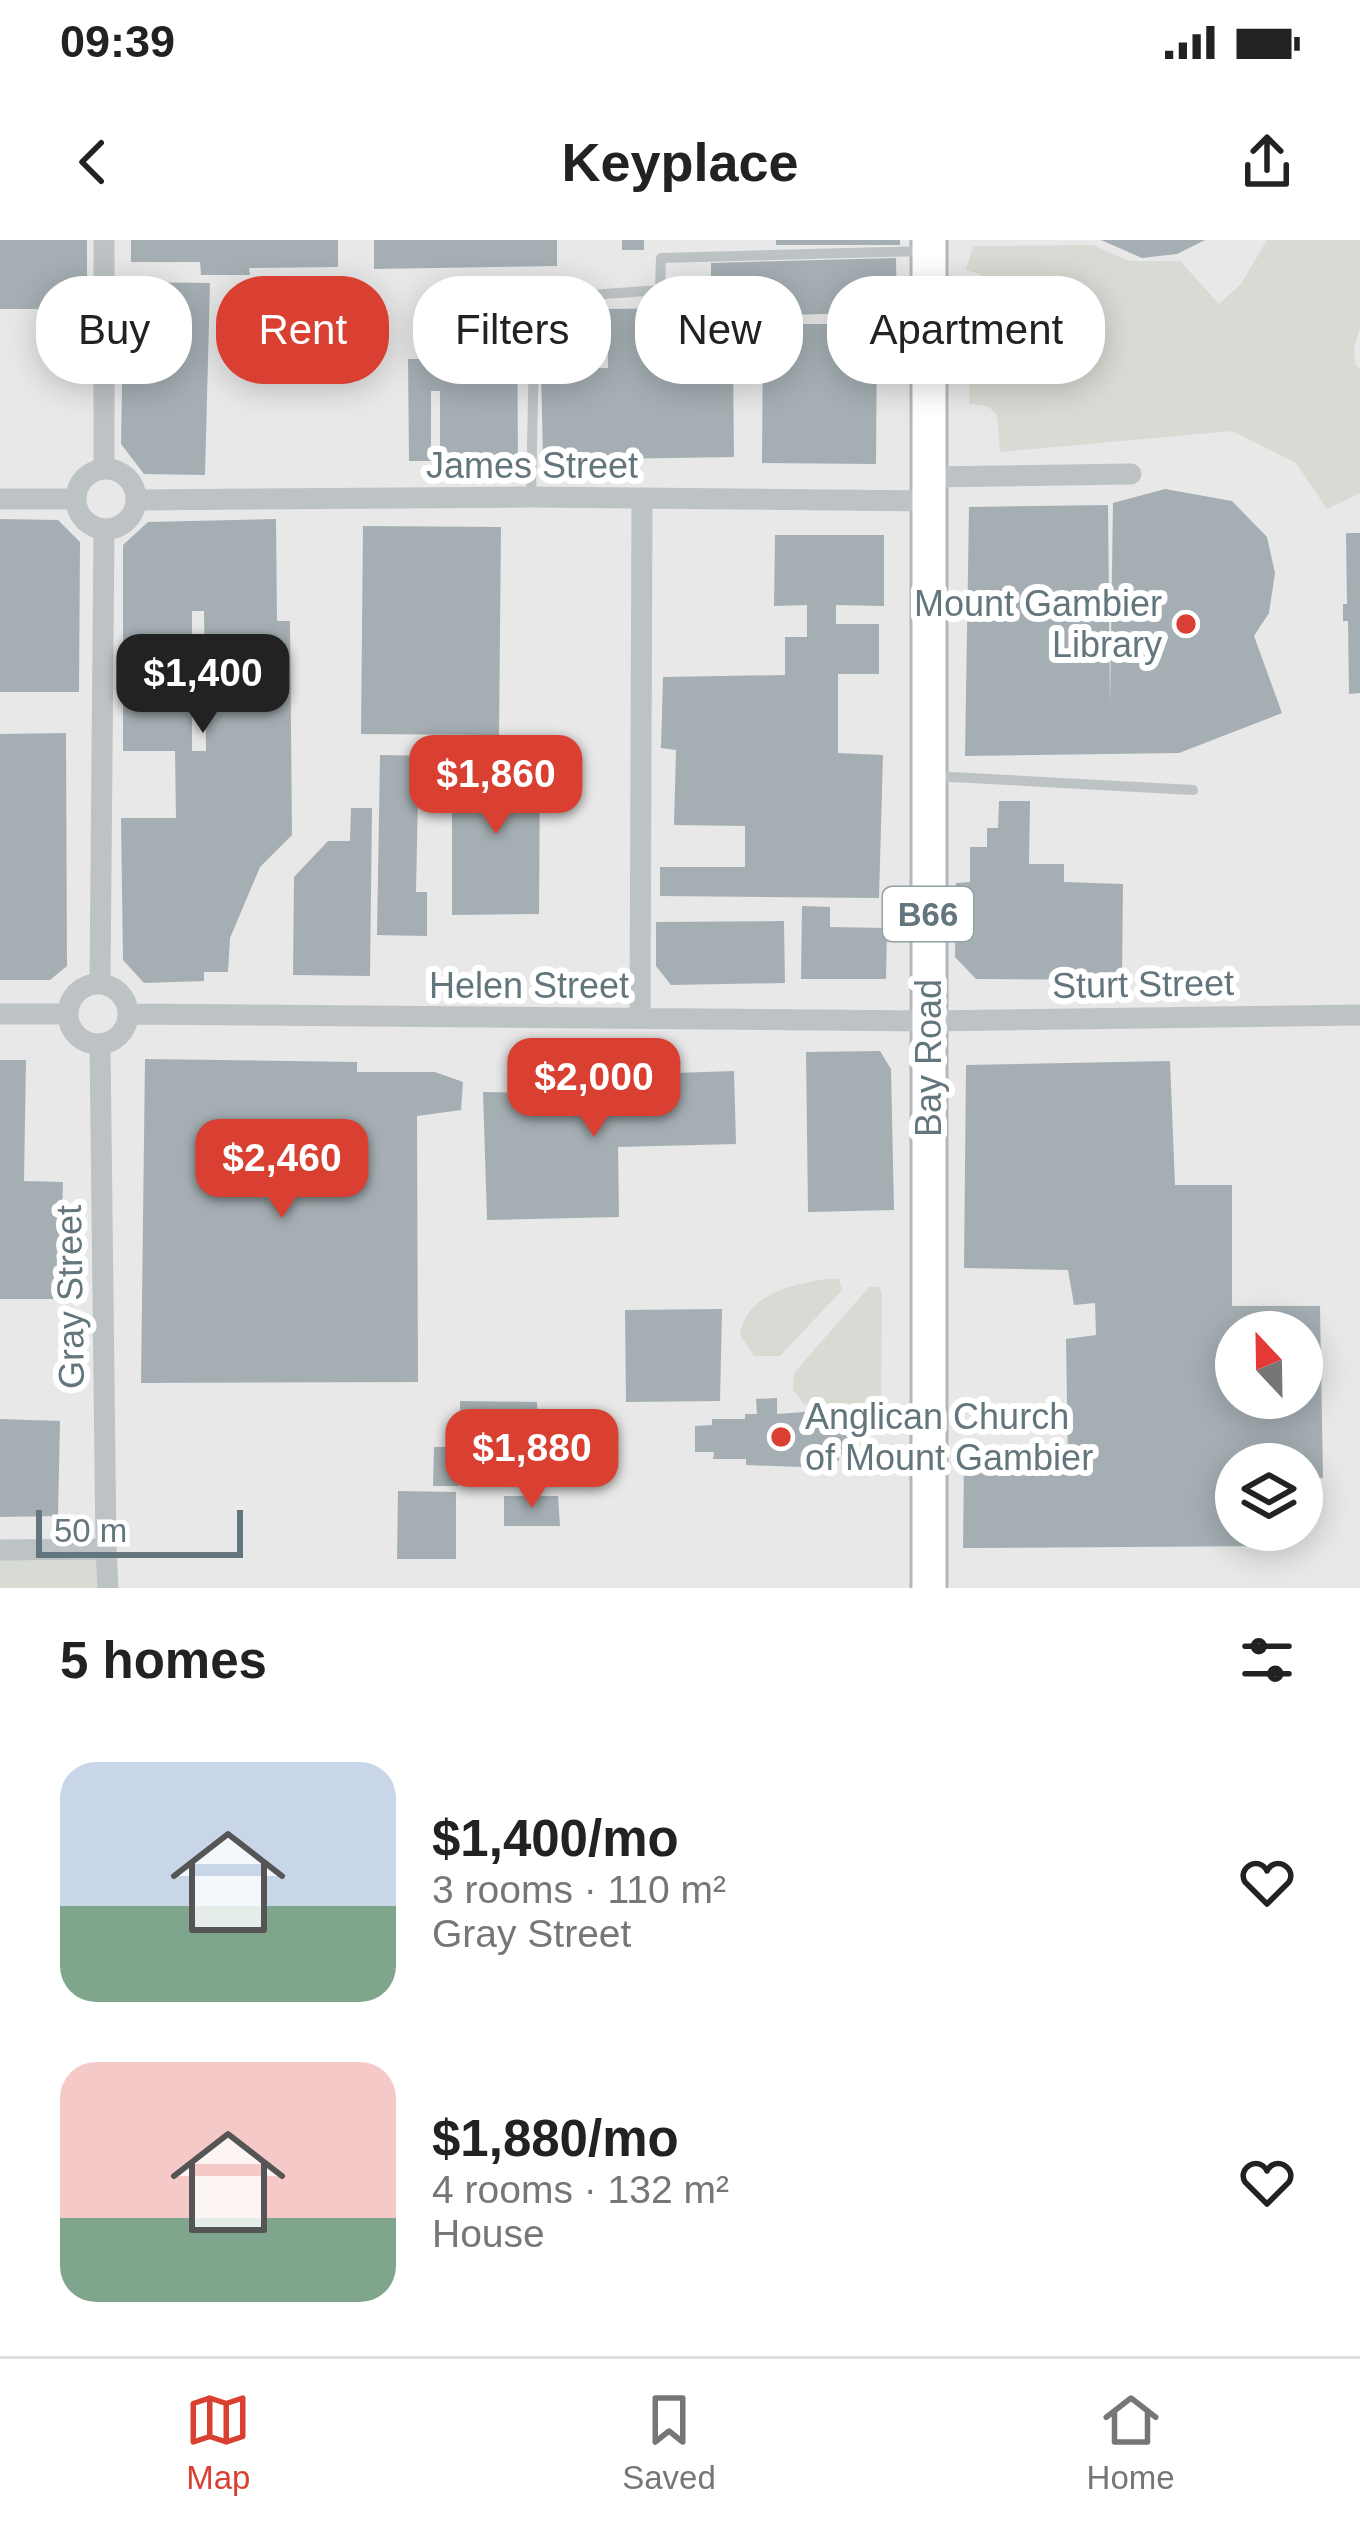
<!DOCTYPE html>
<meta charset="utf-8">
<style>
:root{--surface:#fff;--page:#f6f6f6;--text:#222;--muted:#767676;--line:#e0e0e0;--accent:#d94031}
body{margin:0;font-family:Arial,sans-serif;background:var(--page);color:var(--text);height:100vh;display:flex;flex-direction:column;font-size:45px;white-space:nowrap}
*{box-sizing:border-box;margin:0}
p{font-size:39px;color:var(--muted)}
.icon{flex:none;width:66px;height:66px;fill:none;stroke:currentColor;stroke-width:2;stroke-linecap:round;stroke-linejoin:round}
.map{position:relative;height:1348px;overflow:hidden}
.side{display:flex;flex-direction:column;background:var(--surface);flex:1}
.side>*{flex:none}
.hud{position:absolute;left:36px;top:36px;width:1290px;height:108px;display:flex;gap:24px}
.needle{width:78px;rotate:338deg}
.fabs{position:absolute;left:1215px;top:1071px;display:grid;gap:24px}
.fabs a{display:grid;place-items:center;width:108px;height:108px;border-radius:50%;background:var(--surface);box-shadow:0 6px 30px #0003;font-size:60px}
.scale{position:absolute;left:36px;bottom:30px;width:207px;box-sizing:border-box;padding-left:12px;border:6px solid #63767d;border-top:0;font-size:33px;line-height:42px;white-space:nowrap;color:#63767d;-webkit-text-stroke:9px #fff;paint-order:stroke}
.price{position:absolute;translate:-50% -102px;padding:0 27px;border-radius:24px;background:var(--accent);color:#fff;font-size:39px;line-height:78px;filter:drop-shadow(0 3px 6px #0008)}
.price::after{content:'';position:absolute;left:50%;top:72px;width:36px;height:27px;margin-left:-18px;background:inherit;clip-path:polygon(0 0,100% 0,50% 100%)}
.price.on{background:#222;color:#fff}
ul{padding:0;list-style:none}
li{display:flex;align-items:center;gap:36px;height:300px;padding:0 60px}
li span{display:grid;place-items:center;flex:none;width:336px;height:240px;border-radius:36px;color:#555}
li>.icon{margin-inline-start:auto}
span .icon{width:144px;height:144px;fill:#fffc;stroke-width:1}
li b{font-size:51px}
h2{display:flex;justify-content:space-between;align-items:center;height:144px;padding:0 60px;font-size:51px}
.chip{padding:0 42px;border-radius:48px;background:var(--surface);box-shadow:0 6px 30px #0003;font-size:42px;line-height:108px}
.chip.on{background:var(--accent);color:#fff}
.status{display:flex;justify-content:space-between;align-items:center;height:84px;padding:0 60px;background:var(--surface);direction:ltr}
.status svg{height:33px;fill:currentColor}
header{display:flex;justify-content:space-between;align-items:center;height:156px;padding:0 60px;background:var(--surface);font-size:54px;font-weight:700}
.tabs{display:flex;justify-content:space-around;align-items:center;height:168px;border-top:3px solid var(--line);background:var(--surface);font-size:33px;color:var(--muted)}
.tabs a{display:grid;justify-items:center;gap:6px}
.tabs .on{color:var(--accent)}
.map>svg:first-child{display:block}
.built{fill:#e7e8e7;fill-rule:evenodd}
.green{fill:#d7dbd3}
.building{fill:#a5afb3;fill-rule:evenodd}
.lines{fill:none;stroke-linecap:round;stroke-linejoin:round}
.primary-casing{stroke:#b1b7ba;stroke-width:39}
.lane{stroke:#bdc3c5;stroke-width:10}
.street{stroke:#bdc3c5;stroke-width:21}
.primary{stroke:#fff;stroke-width:33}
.poi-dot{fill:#d94031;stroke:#fff;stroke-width:4.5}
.labels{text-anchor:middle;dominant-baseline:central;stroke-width:12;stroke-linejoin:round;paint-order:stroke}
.shield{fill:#fff;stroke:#929fa4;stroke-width:3}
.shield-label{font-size:33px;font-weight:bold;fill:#63767d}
.street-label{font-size:36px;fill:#63767d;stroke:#fff}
.poi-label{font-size:36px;fill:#63767d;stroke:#fff;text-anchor:end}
</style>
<div class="status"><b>09:39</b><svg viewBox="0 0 49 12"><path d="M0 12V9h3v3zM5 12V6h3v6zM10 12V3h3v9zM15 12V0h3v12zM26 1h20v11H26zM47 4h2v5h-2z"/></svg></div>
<header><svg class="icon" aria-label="back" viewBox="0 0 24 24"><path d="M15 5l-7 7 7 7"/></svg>Keyplace<svg class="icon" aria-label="share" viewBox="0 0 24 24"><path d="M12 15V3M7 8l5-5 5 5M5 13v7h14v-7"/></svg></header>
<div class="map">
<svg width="1360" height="1348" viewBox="0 0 1360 1348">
<rect width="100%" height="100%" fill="#f7f6f4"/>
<!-- built -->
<path class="built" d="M 0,0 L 1360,0 L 1360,1348 L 98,1348 L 0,1320 ZM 1236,1092 L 1302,1092 L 1302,1158 L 1236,1158 ZM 1236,1224 L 1302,1224 L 1302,1290 L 1236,1290 Z"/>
<!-- green -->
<path class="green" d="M 1267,0 L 1360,0 L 1360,89 L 1354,107 L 1355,124 L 1360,129 L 1360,253 L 1327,269 L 1296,223 L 1232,191 L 1000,212 L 997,175 L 988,166 L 969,164 L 972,57 L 983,57 L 988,45 L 980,34 L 966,30 L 973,6 L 1093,5 L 1129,21 L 1180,21 L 1219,64 L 1241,44 Z
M 827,1039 L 839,1039 L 842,1050 L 780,1116 L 754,1116 L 740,1095 C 745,1055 792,1044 827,1039 Z
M 869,1047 L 879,1047 L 882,1054 L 881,1163 L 804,1164 L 793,1150 L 794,1133 Z
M 97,1318 L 98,1348 L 0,1348 L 0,1320 Z"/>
<!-- building -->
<path class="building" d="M 0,0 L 87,0 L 87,69 L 0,69 Z
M 131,0 L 338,0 L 338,27 L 249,28 L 250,35 L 201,35 L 200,22 L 131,22 Z
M 374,0 L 557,0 L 557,26 L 374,29 Z
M 622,0 L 644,0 L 644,10 L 622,10 Z
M 776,0 L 900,0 L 900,5 L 776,5 Z
M 1101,0 L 1205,0 L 1177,14 L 1142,18 Z
M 896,18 L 897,72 L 711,77 L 711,23 Z
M 124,42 L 210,43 L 205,235 L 144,234 L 121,204 Z
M 517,43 L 518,232 L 458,232 L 440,210 L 440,151 L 431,151 L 431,221 L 409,221 L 408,119 L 450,119 L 450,44 Z
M 694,68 L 695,121 L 733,120 L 734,217 L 543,220 L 541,129 L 608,128 L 607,69 Z
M 763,84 L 877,84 L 876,224 L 762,223 Z
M 1165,249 L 1232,261 L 1267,297 L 1275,333 L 1269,373 L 1254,396 L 1282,473 L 1179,513 L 965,516 L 969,267 L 1108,265 L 1110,464 L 1113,263 Z
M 0,279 L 58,280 L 80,302 L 79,452 L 0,452 Z
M 276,279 L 277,381 L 290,381 L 292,595 L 260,627 L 230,698 L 228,732 L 204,732 L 204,741 L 144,743 L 123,720 L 121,578 L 176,578 L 175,511 L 123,511 L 123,305 L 148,282 ZM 192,371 L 204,371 L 206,511 L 192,511 Z
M 363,286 L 501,287 L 499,495 L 361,494 Z
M 1346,293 L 1360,293 L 1360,453 L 1349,454 L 1348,381 L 1343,381 L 1343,364 L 1347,364 Z
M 775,295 L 884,295 L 884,366 L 836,365 L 836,384 L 879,384 L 879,434 L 838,434 L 838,513 L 883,515 L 879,658 L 660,656 L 660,627 L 745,627 L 745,586 L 674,585 L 676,510 L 661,508 L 663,437 L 785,435 L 785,397 L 807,397 L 807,365 L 774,366 Z
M 66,493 L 67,726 L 50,740 L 0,740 L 0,494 Z
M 380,515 L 446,516 L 445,554 L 418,554 L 416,652 L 427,652 L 427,696 L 377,695 Z
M 452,519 L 540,520 L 539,674 L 452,675 Z
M 999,561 L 1030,561 L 1029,624 L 1064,624 L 1064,642 L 1123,644 L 1122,740 L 976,739 L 955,717 L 956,643 L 970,642 L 970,607 L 987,607 L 987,588 L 998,588 Z
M 351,568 L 372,568 L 370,736 L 293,735 L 294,637 L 328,601 L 350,601 Z
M 802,666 L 830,667 L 830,687 L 887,688 L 886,739 L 801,739 Z
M 784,681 L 785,743 L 671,745 L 656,726 L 656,682 Z
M 880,811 L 891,829 L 894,970 L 808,972 L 806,812 Z
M 145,819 L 357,822 L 357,832 L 435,832 L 463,842 L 461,870 L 417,876 L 418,1142 L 141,1143 Z
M 0,820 L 26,820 L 24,941 L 63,942 L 60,1059 L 0,1059 Z
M 1170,821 L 1175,945 L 1232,945 L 1232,1066 L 1320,1066 L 1323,1238 L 1302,1238 L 1302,1224 L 1236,1224 L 1236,1290 L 1282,1290 L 1282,1306 L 963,1308 L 964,1224 L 1068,1225 L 1066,1099 L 1096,1095 L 1095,1063 L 1074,1065 L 1068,1030 L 964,1028 L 966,825 ZM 1236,1092 L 1302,1092 L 1302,1158 L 1236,1158 Z
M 734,831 L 736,904 L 618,907 L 619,977 L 487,980 L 483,852 L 617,855 L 616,835 Z
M 722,1069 L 720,1161 L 626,1162 L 625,1070 Z
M 777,1158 L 777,1174 L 843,1169 L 844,1181 L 852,1181 L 852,1214 L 839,1214 L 839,1221 L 824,1221 L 822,1226 L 802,1227 L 746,1225 L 746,1219 L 713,1219 L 714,1212 L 695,1212 L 695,1186 L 712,1185 L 712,1179 L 745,1179 L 745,1174 L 757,1174 L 756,1159 Z
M 460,1161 L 537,1162 L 539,1206 L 460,1207 L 459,1246 L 433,1246 L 434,1207 L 460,1207 Z
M 0,1179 L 60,1181 L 58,1276 L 0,1277 Z
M 398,1251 L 456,1252 L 456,1319 L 397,1319 Z
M 504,1256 L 558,1256 L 560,1286 L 504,1286 Z"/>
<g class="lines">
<!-- primary casing -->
<g class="primary-casing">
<path id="primary" d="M 929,0 L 929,1348"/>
</g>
<!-- lane -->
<path class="lane" d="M 531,257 L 535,59 L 660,50 L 661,18 L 925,11
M 932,536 L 1193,550"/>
<!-- street -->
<path class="street" d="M 104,0 L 104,229
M76 259a30 30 0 1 1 60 0a30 30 0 1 1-60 0Z
M 928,237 L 1131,234
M 0,259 L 76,259
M 136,260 L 531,257 L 928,261
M 100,743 L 104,289
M68 774a30 30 0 1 1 60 0a30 30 0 1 1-60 0Z
M 0,774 L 68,774
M 129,774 L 928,781 L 1360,775
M 640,778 L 642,258
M 100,804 L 106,1309
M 0,1310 L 106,1309 L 108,1348"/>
<!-- primary -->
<use href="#primary" class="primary"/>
</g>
<!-- markers -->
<g class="poi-dot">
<circle cx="1186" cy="384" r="12"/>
<circle cx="781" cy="1197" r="12"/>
</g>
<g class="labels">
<!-- shield labels -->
<rect class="shield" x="883" y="647" width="90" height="54" rx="9"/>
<g class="shield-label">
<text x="928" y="674">B66</text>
</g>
<!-- street labels -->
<g class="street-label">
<text x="532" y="225">James Street</text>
<text transform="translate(1143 744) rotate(-1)">Sturt Street</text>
<text x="529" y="745">Helen Street</text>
<text transform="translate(928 818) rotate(-90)">Bay Road</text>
<text transform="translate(70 1057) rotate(-91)">Gray Street</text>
</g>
<!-- poi labels -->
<g class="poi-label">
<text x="1162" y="363">Mount Gambier<tspan x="1162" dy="41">Library</tspan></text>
<text x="805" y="1176" text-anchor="start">Anglican Church<tspan x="805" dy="41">of Mount Gambier</tspan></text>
</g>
</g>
</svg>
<div class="fabs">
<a><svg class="needle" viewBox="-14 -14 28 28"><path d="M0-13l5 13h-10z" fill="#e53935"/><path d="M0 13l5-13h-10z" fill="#767676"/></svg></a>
<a><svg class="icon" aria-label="layers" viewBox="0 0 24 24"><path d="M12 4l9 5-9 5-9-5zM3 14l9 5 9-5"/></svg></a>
</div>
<div class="scale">50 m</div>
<b class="price on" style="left:203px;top:496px">$1,400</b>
<b class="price" style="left:496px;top:597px">$1,860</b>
<b class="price" style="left:594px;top:900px">$2,000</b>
<b class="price" style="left:282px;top:981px">$2,460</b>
<b class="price" style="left:532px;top:1271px">$1,880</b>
<div class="hud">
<a class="chip">Buy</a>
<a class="chip on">Rent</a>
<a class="chip">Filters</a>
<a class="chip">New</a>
<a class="chip">Apartment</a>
</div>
</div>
<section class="side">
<h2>5 homes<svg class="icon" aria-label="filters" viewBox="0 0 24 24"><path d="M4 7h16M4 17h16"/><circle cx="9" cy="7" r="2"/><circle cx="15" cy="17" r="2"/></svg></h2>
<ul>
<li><span style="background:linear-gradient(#c9d6e8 60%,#7fa58c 0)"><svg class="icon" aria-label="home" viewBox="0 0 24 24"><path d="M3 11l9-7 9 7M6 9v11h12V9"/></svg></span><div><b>$1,400/mo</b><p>3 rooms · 110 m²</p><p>Gray Street</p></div><svg class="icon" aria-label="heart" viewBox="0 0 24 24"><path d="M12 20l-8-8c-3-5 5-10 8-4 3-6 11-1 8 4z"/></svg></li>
<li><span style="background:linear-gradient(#f6c9c9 65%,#7fa58c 0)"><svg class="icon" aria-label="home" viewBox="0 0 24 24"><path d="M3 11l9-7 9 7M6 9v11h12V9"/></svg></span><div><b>$1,880/mo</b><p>4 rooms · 132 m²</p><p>House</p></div><svg class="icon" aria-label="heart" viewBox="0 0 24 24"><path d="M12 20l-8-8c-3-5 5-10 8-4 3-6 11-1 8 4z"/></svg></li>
</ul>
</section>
<nav class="tabs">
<a class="on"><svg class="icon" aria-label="map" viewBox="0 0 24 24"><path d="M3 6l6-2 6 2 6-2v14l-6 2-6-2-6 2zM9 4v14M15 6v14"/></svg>Map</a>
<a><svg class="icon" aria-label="saved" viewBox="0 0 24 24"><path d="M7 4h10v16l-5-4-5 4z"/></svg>Saved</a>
<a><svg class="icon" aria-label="home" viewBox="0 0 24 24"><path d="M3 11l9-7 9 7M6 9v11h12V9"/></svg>Home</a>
</nav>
